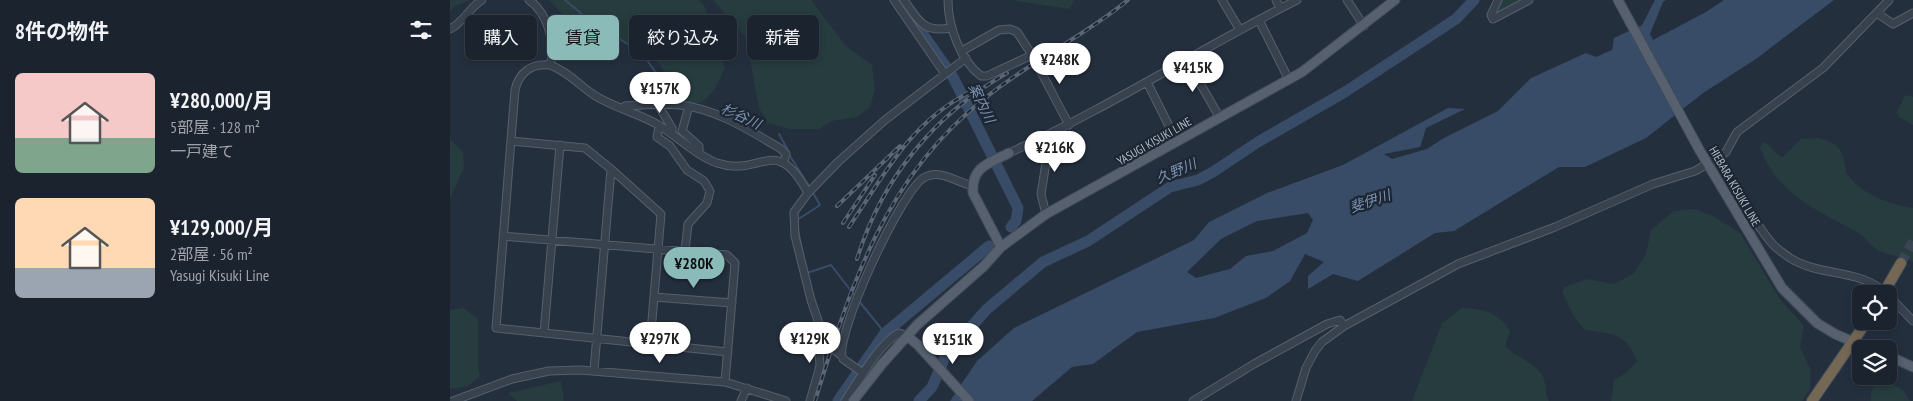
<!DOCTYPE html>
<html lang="ja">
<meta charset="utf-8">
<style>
:root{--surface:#1b232e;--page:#242b36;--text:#f1f3f6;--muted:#a0a4aa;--line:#39404a;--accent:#8bbbb9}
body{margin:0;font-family:"PT Sans Narrow","Noto Sans JP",sans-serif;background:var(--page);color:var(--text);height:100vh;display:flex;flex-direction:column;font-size:19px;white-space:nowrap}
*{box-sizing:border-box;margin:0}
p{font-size:16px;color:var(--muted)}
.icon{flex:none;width:28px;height:28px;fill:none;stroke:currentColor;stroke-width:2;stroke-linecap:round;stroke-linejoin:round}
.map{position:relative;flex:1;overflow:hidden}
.details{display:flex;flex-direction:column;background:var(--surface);width:450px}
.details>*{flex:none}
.guide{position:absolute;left:15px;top:15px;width:475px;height:45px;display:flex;gap:10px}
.controls{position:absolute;left:1402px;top:285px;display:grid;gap:10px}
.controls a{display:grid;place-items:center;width:45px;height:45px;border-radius:8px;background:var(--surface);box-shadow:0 2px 8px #0003,0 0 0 1px var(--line);font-size:25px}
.price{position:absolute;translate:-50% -42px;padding:0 11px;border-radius:18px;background:#fff;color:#222;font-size:16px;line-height:32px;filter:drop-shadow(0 1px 2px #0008)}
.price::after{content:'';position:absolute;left:50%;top:30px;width:15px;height:11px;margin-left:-8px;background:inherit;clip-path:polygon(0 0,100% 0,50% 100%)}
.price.on{background:var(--accent);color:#111}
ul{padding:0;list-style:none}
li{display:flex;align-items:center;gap:15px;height:125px;padding:0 15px}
li span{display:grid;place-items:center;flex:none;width:140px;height:100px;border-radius:8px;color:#555}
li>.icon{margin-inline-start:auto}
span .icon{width:60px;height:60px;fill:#fffc;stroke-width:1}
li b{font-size:21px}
h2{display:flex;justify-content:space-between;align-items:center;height:60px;padding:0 15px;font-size:21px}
.tag{padding:0 18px;border-radius:8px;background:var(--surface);box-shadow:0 2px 8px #0003,0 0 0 1px var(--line);font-size:18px;line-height:45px}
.tag.on{background:var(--accent);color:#111}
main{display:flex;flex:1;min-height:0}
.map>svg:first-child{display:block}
.green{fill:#263c3f}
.water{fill:#394c67;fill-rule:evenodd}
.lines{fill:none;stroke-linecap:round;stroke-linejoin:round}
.stream{stroke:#394c67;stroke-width:2}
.river{stroke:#394c67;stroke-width:11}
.highway-tunnel{stroke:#3a4453;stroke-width:10;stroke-dasharray:10 5;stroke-linecap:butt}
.minor-casing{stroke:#565f6c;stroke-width:9}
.major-casing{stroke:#414a57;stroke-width:11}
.highway-casing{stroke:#434c59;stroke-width:12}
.minor{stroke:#38414e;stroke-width:7}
.major{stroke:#56606e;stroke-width:9}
.highway{stroke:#746855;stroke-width:10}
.rail-casing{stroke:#5a6575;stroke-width:4}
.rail{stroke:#1d2633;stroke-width:2;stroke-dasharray:5.5;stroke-linecap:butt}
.labels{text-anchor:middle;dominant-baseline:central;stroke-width:4.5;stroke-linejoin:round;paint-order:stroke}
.street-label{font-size:12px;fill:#b4bcc9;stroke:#1d2633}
.water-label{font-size:14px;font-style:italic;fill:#7c92b1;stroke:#1d2633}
</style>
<main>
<section class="details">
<h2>8件の物件<svg class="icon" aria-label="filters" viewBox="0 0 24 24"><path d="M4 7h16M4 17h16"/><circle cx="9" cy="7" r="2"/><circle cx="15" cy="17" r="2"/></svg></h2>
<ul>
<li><span style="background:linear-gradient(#f6c9c9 65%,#7fa58c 0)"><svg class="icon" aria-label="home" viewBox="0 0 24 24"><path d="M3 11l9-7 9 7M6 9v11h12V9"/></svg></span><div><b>¥280,000/月</b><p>5部屋 · 128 m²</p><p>一戸建て</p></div></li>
<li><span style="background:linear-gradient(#ffd9b3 70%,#9aa5b1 0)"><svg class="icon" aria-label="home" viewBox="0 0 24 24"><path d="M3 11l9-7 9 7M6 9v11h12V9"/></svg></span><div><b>¥129,000/月</b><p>2部屋 · 56 m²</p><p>Yasugi Kisuki Line</p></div></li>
</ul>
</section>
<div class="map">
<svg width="1463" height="401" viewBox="0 0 1463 401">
<rect width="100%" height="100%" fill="#242f3e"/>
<!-- green -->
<path class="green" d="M 0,0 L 20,0 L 4,7 L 0,12 Z
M 99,0 L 249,0 L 255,7 L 275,68 C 269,79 261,103 246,103 C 240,104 232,100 227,98 L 210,64 L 185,43 L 131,34 Z
M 263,0 L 361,0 L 396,46 L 422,65 L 425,89 L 420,107 L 407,117 L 382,121 L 369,129 L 340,129 L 318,123 L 309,108 L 296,38 Z
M 562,0 L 623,0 L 624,1 L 619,9 Z
M 1052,0 L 1075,0 L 1047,14 Z
M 1455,95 L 1463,97 L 1463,125 L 1449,117 L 1447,112 Z
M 1367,138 C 1383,141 1392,146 1395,164 C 1396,168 1395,172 1398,175 C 1411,194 1441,205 1463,208 L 1463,262 C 1455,256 1440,256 1430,251 C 1422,248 1417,239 1410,234 C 1370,211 1326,195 1310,147 L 1313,142 C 1322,144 1323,154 1333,157 L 1351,139 Z
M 0,139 L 13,152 L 14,168 L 0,198 Z
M 1245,209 L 1265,217 L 1290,233 L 1330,299 L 1354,326 L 1350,347 L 1361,371 L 1360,389 L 1352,401 L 1161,401 L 1164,380 L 1177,372 L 1187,361 C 1176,333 1163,334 1135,330 L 1123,315 L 1112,291 L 1115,287 L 1136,279 L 1164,284 L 1183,274 L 1196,254 L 1201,230 L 1224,211 Z
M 13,308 L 27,318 C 31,338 26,357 30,376 L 18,386 L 0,389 L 0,310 Z
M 1012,308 C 1033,309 1048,311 1060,331 L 1055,346 C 1066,358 1082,360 1092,375 C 1097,382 1094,393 1099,401 L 962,401 L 992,323 Z
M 1429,377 L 1453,390 L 1460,401 L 1421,401 L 1421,391 Z
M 111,381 L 114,401 L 67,401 L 58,393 Z"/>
<!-- water -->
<path class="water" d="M 1205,0 L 1216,0 L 1213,2 L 1200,34 L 1203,40 L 1256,12 L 1274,0 L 1384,0 L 1306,59 L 1253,93 L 1196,138 L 1135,167 L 1109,167 L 1004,231 L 985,233 L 908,281 L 883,274 L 858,289 L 858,276 L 874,262 L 855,254 L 840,281 L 816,298 L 764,318 L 687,332 L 643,364 L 622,367 L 582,401 L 500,401 L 527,361 L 564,328 L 744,240 L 759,222 L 817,193 L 893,165 L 998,108 L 1015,109 L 976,128 L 970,147 L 934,154 L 942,159 L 977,149 L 994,138 L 1048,111 L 1081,78 L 1136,53 L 1146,57 L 1162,50 L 1164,38 L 1192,25 ZM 858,213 L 863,220 L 857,233 L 823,251 L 796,256 L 780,269 L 746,278 L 737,272 L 771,239 L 807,221 Z"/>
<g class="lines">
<!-- stream -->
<path class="stream" d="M 115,0 L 139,20 L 192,53 L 226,101 L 229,102
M 329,134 L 339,152
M 338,153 L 359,186
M 347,220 L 370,205 L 363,193
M 348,230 L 353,254
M 357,273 L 381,265 L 405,296
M 408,300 L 435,333"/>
<!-- river -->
<path class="river" d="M 449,0 L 503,77 L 568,208 L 566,221 L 561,227
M 388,401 L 435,333 L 539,246
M 469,401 L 482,387 L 496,355 L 537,309 L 593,262 L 638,241 L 720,187 L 748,180 L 763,172 L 808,142 L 895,92 L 1006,19 L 1024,0"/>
<!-- highway-tunnel -->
<path class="highway-tunnel" d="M 1451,263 L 1463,241"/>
<!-- minor casing -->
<g class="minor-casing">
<path id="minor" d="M 79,0 C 97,12 107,45 100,65 C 117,71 129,85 144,95 C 164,108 189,113 210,126 C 228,137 247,156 267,163 C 312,178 325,132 358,193
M 444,0 L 495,74
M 454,0 C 468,20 473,33 500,28
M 498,0 C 498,26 510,60 531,76 L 537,76 L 582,55
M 772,0 L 790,30
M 826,0 L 830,8
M 897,0 L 914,26
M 1048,0 L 1041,15 L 1043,19 L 1079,0
M 1427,13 L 1443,24 L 1463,13
M 809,20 L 839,80
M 0,29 C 14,22 19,8 32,0
M 512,51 L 549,30 L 560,29 L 567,32 L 582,55 L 619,125
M 736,59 L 770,118
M 100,65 C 82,63 69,72 65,90 L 46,328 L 278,352
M 697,82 L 727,142
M 208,105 L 222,128 L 222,134
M 239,106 L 232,131 L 249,146 L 249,151
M 173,109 L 175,106 C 192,105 212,103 229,105 C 265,108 301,131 331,149 L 336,154 L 334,162
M 209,126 L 207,137 L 220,146 L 237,170 L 254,181 L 260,191 L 257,203 L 238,224 L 235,251
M 61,141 L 135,148 L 161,169 L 144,370
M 559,153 C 658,108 750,49 847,0
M 161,169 L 211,214 L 200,344
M 596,214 L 591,194 L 599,144 L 598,136
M 1288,216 L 1293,214 C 1306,217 1311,231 1320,241 C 1325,248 1333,253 1340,258 C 1369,276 1404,269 1431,289
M 53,236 L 277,255 L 285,263 L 275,382
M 204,297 L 282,303
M 1441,298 L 1463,321
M 94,333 L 110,145
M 391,355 L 376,344 L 361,300 L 345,236 L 344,212 L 358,193 L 388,162 L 435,120 L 516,58
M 413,373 L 393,359 C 382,340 452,188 475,177 C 491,169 508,183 523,186
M 3,401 L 62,379 L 99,371 L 130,370 L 275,382 L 336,401
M 291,401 L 297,388
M 360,401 L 370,366 L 369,350 L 376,344
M 395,401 C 408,382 429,343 449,333 L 457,336
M 743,401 L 804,364 L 877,324 L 890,320 L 894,326
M 846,401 L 856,368 L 865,351 L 872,342 L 894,326 L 1008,264 L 1105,227 L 1203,184 L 1245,171 L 1269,157 L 1276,152 L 1287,132 L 1373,68 L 1439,0"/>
</g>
<!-- major casing -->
<g class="major-casing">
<path id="major" d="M 1168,0 L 1250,151 L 1332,288 L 1367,323 L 1385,334 L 1420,349
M 551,247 L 523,193 C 521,167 539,163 559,153
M 457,336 L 468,345 L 519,401
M 1439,356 L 1463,367
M 403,401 L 432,364 L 467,325 L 534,266 L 551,247 L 596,214 L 852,72 L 945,0"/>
</g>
<!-- highway casing -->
<g class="highway-casing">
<path id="highway" d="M 1433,294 L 1451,263
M 1362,401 L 1417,321"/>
</g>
<!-- minor -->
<use href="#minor" class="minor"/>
<!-- major -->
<use href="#major" class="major"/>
<!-- highway -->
<use href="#highway" class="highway"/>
<!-- rail casing -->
<g class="rail-casing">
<path id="rail" d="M 387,206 L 450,146
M 393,223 L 425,175
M 399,227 C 435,174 459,124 518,93
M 407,259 C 432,178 484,115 557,73
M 365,401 C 401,285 435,177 534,99 C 579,62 633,37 678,0"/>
</g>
<!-- rail -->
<use href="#rail" class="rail"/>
</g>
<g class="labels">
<!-- street labels -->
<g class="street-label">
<text transform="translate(704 141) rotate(-30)">YASUGI KISUKI LINE</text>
<text transform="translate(1285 186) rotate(60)">HIEBARA KISUKI LINE</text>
</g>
<!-- water labels -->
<g class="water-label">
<text transform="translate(532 103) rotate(64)">案内川</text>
<text transform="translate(291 116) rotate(25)">杉谷川</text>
<text transform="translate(726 171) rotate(-23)">久野川</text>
<text transform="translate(920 201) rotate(-19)">斐伊川</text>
</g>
</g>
</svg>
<div class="controls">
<a><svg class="icon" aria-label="locate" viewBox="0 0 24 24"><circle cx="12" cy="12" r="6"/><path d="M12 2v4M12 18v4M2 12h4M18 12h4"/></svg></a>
<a><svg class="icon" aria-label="layers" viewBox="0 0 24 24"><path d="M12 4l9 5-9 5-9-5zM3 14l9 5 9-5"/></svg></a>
</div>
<b class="price" style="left:610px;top:85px">¥248K</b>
<b class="price" style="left:743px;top:93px">¥415K</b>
<b class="price" style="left:210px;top:114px">¥157K</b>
<b class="price" style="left:605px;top:173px">¥216K</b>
<b class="price on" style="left:244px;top:289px">¥280K</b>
<b class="price" style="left:210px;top:364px">¥297K</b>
<b class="price" style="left:360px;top:364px">¥129K</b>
<b class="price" style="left:503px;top:365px">¥151K</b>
<div class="guide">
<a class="tag">購入</a>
<a class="tag on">賃貸</a>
<a class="tag">絞り込み</a>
<a class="tag">新着</a>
</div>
</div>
</main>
